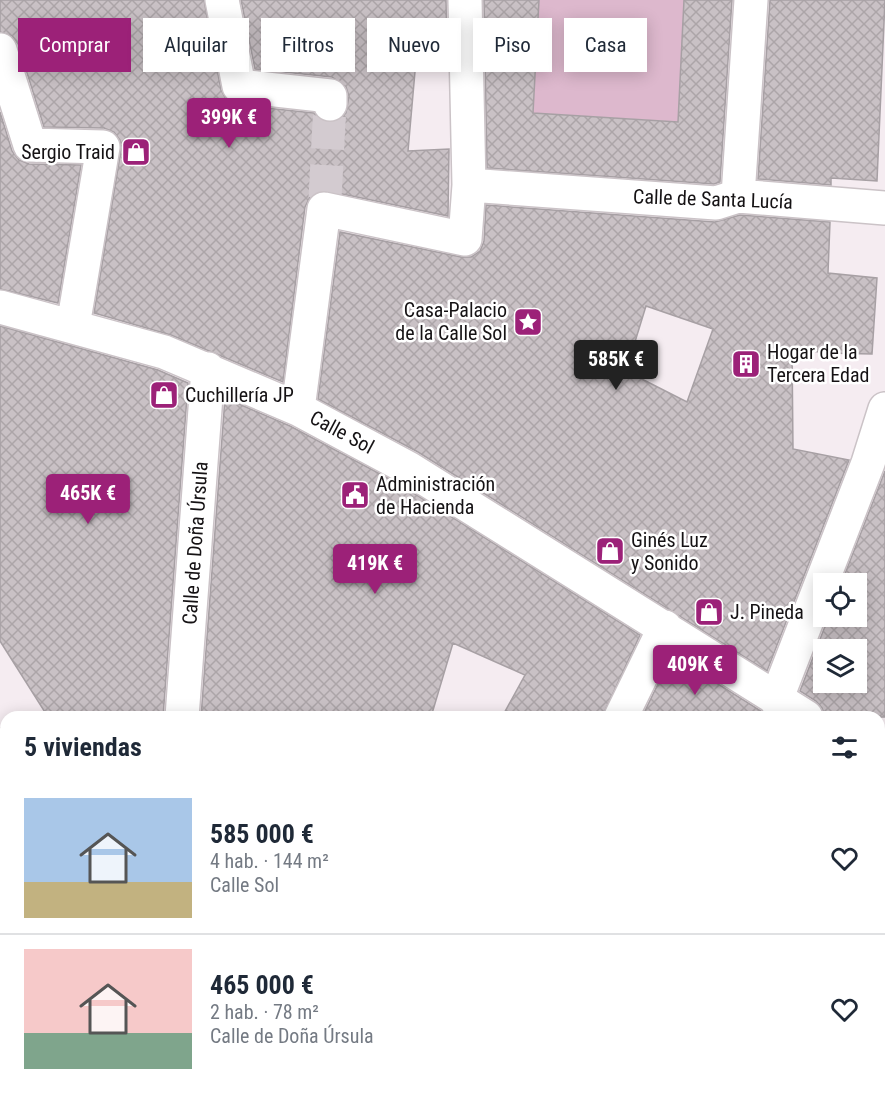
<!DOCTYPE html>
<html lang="es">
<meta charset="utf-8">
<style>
:root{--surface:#fff;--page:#f6f6f7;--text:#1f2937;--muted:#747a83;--line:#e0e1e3;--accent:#9c2178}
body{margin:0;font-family:"Roboto Condensed",sans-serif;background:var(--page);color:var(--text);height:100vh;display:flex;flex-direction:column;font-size:22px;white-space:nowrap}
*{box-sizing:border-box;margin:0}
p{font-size:20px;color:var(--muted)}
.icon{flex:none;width:33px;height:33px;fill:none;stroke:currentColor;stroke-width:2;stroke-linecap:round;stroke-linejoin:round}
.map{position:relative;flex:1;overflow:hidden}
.panel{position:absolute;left:0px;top:711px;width:885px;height:386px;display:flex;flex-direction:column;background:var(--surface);border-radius:18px 18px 0 0;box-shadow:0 3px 15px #0003}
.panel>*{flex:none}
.hud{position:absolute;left:18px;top:18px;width:849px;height:54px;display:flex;gap:12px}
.fabs{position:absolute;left:813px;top:573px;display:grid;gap:12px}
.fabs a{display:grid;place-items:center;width:54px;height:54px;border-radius:0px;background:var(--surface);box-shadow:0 3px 15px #0003;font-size:30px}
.price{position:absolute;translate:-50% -51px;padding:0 14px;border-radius:6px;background:var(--accent);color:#fff;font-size:20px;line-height:39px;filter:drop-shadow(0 2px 3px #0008)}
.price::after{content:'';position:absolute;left:50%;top:36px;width:18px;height:14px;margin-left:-9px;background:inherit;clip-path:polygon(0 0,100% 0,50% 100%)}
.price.active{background:#222;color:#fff}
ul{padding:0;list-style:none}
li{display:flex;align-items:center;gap:18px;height:150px;padding:0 24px}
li+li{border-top:2px solid var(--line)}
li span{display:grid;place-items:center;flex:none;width:168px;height:120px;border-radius:0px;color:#555}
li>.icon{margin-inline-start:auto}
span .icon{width:72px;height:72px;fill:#fffc;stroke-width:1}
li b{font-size:26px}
h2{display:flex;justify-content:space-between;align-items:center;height:72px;padding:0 24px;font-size:26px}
.chip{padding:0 21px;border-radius:0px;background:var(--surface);box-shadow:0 3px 15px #0003;font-size:21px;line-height:54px}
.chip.active{background:var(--accent);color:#fff}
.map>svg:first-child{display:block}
.green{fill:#ddb8cd}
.building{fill:url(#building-cross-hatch);stroke:#a7a0a4;stroke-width:1.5;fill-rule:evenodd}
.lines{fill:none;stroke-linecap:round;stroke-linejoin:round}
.minor-tunnel{stroke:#d3cbd0;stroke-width:33;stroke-dasharray:33 16;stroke-linecap:butt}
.minor-casing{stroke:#cbc3c7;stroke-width:36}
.minor{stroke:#fff;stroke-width:33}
.labels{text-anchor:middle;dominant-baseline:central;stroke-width:5;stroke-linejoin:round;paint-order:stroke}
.poi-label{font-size:20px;fill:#151214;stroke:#fff;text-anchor:start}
.street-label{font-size:20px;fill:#151214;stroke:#fff}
</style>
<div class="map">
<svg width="885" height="1096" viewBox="0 0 885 1096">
<defs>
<pattern id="building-cross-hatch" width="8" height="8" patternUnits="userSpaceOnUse" patternTransform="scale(1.5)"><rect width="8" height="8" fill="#c9c1c5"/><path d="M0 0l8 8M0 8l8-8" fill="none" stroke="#aca5a8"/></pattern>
</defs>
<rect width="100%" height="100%" fill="#f5ecf1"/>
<!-- green -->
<path class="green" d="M 539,0 L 684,0 L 682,122 L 533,113 Z
M 6,1006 L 6,1090 L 58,1091 L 60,1096 L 0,1096 L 0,1009 Z
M 133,1091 L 187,1091 L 188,1096 L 135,1096 Z"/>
<!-- building -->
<path class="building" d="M 0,0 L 204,0 L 221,90 L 226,99 L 237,105 L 314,113 L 320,120 L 329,123 L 339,120 L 346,113 L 349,96 L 346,87 L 332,77 L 255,69 L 241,0 L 446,0 L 447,52 L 417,49 L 408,151 L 449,149 L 448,216 L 328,191 L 318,191 L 310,197 L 305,207 L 283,382 L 171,335 L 94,313 L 121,150 L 120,140 L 114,132 L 104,128 L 44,127 L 18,44 L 12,36 L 0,32 Z
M 484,0 L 539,0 L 533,113 L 678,122 L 684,0 L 732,0 L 720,182 L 714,184 L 487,168 Z
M 770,0 L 885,0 L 877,181 L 831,178 L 831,185 L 758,179 Z
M 0,112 L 12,151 L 19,160 L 29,164 L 81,165 L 58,303 L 0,289 Z
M 486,205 L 715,222 L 740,215 L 830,222 L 828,273 L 877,278 L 872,354 L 824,353 L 792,347 L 793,449 L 849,460 L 767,671 L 418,452 L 318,399 L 340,232 L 461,257 L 471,257 L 480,251 L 484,241 ZM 646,306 L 713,329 L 687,402 L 626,371 Z
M 0,326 L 158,370 L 188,383 L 163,717 L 48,717 L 0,641 Z
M 225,398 L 290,426 L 399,484 L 640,635 L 602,717 L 502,717 L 525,675 L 453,643 L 431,717 L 201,717 Z
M 885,471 L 885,717 L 825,717 L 822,708 L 816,701 L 800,691 L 829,616 L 856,616 L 856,584 L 841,584 ZM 824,650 L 856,650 L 856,682 L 824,682 Z
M 672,655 L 761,711 L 768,717 L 642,717 Z"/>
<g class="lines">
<!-- minor-tunnel -->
<path class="minor-tunnel" d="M 325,198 L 330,104"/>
<!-- minor casing -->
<g class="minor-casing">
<path id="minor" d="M 222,0 L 239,86 L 330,96 L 330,104
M 0,50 L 30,145 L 103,147 L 73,326
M 469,185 L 716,203 L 738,196 L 885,208
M 738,196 L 751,0
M 0,307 L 164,352 L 298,409 L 408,468 L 806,717
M 298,409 L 324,209 L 465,239 L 469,185 L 465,0
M 776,700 L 868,463 L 885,409
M 182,717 L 208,369
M 621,717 L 665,627
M 0,745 L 6,759
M 879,758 L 885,762
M 101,1090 L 102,1096
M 421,1090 L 422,1096
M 448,1090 L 523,1093 L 523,1090"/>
</g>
<!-- minor -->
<use href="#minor" class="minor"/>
</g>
<!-- icons -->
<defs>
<g id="shop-square" transform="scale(1.5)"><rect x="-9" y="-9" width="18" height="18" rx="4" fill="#9c2178" stroke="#fff"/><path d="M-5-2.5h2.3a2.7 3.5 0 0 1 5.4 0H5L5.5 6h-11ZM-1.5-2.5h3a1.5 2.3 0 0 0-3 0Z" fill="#fff"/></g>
<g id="sight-square" transform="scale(1.5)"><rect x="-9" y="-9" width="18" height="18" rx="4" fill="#9c2178" stroke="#fff"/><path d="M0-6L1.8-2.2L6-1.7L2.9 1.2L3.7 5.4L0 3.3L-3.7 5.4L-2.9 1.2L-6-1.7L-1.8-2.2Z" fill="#fff"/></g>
<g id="building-square" transform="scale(1.5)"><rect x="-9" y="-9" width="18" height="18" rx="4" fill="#9c2178" stroke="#fff"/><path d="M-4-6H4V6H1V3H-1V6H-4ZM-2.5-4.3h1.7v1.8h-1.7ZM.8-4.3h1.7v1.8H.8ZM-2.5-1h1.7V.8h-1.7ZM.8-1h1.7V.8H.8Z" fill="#fff"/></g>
<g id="civic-square" transform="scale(1.5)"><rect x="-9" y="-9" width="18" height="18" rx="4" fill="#9c2178" stroke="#fff"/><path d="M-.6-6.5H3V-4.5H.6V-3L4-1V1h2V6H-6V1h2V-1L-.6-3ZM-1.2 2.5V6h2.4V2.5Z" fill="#fff"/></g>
</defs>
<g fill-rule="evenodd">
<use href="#shop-square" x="136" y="152"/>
<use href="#sight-square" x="528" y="322"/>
<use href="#building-square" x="746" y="364"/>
<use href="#shop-square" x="164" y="395"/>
<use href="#civic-square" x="355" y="495"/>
<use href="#shop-square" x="610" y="551"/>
<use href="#shop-square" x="709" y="612"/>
</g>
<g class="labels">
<!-- poi labels -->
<g class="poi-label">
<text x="115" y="152" text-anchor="end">Sergio Traid</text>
<text x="507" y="310" text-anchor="end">Casa-Palacio<tspan x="507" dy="23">de la Calle Sol</tspan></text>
<text x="767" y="352">Hogar de la<tspan x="767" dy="23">Tercera Edad</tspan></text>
<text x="185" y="395">Cuchillería JP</text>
<text x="376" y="484">Administración<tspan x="376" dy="23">de Hacienda</tspan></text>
<text x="631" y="540">Ginés Luz<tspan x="631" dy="23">y Sonido</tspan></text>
<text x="730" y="612">J. Pineda</text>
</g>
<!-- street labels -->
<g class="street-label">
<text transform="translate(713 199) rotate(2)">Calle de Santa Lucía</text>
<text transform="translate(342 432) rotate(28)">Calle Sol</text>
<text transform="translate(195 543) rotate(-86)">Calle de Doña Úrsula</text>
</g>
</g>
</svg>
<div class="fabs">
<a><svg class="icon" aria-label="locate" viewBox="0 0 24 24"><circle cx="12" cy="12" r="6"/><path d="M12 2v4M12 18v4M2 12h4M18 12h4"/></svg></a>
<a><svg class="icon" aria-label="layers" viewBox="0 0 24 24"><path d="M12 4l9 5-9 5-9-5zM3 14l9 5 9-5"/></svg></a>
</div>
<b class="price" style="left:229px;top:149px">399K €</b>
<b class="price active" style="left:616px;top:391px">585K €</b>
<b class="price" style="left:88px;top:525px">465K €</b>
<b class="price" style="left:375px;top:595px">419K €</b>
<b class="price" style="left:695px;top:696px">409K €</b>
<div class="hud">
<a class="chip active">Comprar</a>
<a class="chip">Alquilar</a>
<a class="chip">Filtros</a>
<a class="chip">Nuevo</a>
<a class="chip">Piso</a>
<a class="chip">Casa</a>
</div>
<section class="panel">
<h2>5 viviendas<svg class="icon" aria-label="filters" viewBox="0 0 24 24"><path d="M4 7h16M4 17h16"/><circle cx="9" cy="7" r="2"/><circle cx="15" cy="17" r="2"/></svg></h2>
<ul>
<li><span style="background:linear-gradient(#a9c7e8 70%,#c2b280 0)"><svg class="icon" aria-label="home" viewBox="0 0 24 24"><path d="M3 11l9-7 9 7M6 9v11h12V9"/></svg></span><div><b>585 000 €</b><p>4 hab. · 144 m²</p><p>Calle Sol</p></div><svg class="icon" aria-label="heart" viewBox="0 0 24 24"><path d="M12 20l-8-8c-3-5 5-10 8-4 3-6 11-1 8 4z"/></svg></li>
<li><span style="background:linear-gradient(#f6c9c9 70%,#7fa58c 0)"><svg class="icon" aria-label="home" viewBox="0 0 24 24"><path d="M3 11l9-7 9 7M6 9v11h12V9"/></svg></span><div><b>465 000 €</b><p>2 hab. · 78 m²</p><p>Calle de Doña Úrsula</p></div><svg class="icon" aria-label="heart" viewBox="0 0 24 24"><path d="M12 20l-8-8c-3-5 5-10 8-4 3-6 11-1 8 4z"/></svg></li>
</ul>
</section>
</div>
